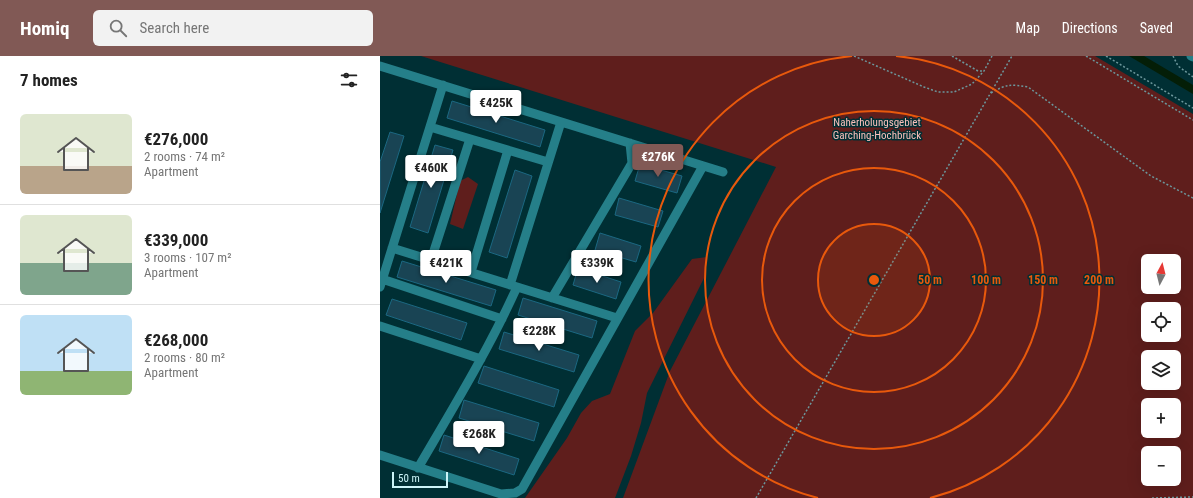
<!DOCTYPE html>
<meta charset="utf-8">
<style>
:root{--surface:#fff;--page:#f2f2f2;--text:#222;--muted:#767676;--line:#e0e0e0;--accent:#815955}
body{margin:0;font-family:"Roboto Condensed",sans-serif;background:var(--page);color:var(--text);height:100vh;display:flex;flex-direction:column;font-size:15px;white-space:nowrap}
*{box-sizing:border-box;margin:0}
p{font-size:13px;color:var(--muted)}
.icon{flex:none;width:22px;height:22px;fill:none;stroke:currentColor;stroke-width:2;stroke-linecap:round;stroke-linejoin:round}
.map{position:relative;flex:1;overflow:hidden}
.panel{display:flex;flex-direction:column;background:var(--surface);width:380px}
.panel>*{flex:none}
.needle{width:26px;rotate:7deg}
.buttons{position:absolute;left:761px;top:198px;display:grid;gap:8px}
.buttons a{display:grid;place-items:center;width:40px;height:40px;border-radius:6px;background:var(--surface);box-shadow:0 4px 16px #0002;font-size:20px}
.scale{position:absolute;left:12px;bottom:10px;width:56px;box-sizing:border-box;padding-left:4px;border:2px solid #ccf4f8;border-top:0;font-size:11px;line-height:14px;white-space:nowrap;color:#ccf4f8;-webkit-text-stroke:3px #002f34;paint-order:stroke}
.price{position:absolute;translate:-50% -34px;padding:0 9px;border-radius:4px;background:#fff;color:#222;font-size:13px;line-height:26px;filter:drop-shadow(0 1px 2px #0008)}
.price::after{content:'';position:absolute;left:50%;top:24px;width:12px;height:9px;margin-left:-6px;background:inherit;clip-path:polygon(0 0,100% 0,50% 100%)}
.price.on{background:var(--accent);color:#fff}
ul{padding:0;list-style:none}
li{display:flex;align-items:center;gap:12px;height:100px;padding:0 20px}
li+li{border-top:1px solid var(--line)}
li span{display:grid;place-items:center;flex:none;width:112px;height:80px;border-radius:6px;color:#555}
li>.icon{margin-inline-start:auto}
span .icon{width:48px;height:48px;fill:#fffc;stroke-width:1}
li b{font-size:17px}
h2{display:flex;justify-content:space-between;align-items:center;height:48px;padding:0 20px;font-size:17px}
header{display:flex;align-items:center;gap:24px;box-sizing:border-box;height:56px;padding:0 20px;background:var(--accent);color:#fff}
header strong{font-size:19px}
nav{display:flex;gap:22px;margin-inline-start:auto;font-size:14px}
.search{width:280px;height:36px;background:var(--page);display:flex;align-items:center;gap:10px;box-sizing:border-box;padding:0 14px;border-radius:6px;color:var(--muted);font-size:15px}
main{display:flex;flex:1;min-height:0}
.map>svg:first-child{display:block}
.green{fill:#5f1e1c;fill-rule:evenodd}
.water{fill:#041e07}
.building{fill:#194454;stroke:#1b6882}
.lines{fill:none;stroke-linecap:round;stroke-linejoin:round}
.path{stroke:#6c979c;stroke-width:1.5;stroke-dasharray:2 2;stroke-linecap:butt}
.minor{stroke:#257f89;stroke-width:9}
.ring{fill:none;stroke:#e8590c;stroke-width:2}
.labels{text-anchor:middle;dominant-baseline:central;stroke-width:3;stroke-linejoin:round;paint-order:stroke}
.park-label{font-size:11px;fill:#fac0ba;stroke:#002f34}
.centre{fill:#e8590c;stroke:#002f34;stroke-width:2}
.ring-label{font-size:12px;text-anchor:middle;font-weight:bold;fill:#e8590c;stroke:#002f34;stroke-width:3;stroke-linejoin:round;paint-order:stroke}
</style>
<header>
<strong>Homiq</strong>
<div class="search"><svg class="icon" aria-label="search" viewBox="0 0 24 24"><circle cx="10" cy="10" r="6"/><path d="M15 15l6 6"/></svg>Search here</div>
<nav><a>Map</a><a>Directions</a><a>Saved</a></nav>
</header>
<main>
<section class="panel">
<h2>7 homes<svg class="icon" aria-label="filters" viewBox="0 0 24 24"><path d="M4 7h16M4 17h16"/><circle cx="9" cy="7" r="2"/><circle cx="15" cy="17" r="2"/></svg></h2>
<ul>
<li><span style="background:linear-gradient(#dfe7d0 65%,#b9a48a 0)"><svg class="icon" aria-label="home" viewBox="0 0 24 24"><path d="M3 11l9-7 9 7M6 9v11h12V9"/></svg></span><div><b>€276,000</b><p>2 rooms · 74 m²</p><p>Apartment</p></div></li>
<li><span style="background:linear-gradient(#dfe7d0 60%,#7fa58c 0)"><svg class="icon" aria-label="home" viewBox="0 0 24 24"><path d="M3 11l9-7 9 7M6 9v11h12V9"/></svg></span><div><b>€339,000</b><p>3 rooms · 107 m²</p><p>Apartment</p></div></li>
<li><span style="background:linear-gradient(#bfe0f5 70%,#8fb573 0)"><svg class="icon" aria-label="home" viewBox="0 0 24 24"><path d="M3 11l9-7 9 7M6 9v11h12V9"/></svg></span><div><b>€268,000</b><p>2 rooms · 80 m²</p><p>Apartment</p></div></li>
</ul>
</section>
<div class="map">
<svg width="813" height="442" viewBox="0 0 813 442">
<rect width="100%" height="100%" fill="#002f34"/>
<!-- green -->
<path class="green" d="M 41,0 L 715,0 L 813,58 L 813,442 L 243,442 L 290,315 L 396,111 ZM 768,205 L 794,205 L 794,231 L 768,231 ZM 768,253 L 794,253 L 794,279 L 768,279 ZM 768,301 L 794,301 L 794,327 L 768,327 ZM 768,349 L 794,349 L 794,375 L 768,375 ZM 768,397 L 794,397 L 794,423 L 768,423 Z
M 88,121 L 98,128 L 83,173 L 70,168 L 80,125 Z
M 327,201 L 325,220 L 267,337 L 261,367 L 251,400 L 235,442 L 145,442 L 187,382 L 201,357 L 212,345 L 230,338 L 255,275 L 273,257 L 312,203 Z"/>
<!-- water -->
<path class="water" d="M 749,0 L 764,0 L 813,29 L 813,38 Z"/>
<!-- building -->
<path class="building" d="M 72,45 L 165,74 L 160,91 L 67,62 Z
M 10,76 L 24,80 L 0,157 L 0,106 Z
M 55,89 L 73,94 L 48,177 L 30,171 Z
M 260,108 L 302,120 L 297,137 L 255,125 Z
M 135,114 L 152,120 L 127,202 L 109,196 Z
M 239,142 L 283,155 L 278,171 L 235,159 Z
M 220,177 L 261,190 L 256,206 L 215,194 Z
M 22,205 L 116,234 L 111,250 L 17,221 Z
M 198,212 L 241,226 L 236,243 L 193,229 Z
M 143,242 L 217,265 L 212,282 L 138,259 Z
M 12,243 L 87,267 L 81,284 L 6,259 Z
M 124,276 L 199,299 L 194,316 L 119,293 Z
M 104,310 L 179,334 L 174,351 L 98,327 Z
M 84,344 L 159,367 L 154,385 L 79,362 Z
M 64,379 L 139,403 L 134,419 L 59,395 Z"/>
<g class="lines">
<!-- path -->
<path class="path" d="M 474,0 L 544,31 L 558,36 L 574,36 L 592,28 L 604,15 L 612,0
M 572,0 L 598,15 L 604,15
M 706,0 L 813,64
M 726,0 L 813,52
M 793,0 L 798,10 L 813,21
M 611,37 C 626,28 631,28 648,31 L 771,120 L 813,142
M 376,442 L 632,0
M 772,442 L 813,441"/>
<!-- minor -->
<path class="minor" d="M 811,0 L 813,1
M 0,10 L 343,116
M 50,71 L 168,106
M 12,192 L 237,262
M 51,204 L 90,83
M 91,216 L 128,94
M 2,223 L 122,263
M 130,229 L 181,66
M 0,231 L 63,29
M 172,242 L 252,107 L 250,87
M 0,270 L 101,303
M 0,399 L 121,438 L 135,437 L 142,433 L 323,110
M 38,412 C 73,352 109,293 137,231"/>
</g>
<!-- distance rings -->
<circle cx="494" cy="224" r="56" fill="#e8590c" fill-opacity=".12"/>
<g class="ring">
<circle cx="494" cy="224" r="56"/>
<circle cx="494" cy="224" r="112"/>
<circle cx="494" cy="224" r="169"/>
<path d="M438 442A225 225 0 0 1 472 0M516 0A225 225 0 0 1 550 442"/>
</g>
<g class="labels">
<!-- park labels -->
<g class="park-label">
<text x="497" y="66">Naherholungsgebiet<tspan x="497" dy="13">Garching-Hochbrück</tspan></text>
</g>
</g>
<circle cx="494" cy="224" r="6" class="centre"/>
<g class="ring-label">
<text x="550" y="228">50 m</text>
<text x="606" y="228">100 m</text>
<text x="663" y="228">150 m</text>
<text x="719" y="228">200 m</text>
</g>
</svg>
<div class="buttons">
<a><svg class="needle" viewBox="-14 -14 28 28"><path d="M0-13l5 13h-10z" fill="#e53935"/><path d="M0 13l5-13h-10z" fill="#767676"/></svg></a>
<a><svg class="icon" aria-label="locate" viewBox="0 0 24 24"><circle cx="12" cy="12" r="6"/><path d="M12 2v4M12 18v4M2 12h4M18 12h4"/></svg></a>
<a><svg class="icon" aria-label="layers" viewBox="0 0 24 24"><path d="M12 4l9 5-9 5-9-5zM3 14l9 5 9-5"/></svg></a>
<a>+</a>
<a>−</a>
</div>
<div class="scale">50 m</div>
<b class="price" style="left:116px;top:68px">€425K</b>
<b class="price on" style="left:278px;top:122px">€276K</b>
<b class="price" style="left:51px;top:133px">€460K</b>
<b class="price" style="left:66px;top:228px">€421K</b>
<b class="price" style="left:217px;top:228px">€339K</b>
<b class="price" style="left:159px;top:296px">€228K</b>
<b class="price" style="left:99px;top:399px">€268K</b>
</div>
</main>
